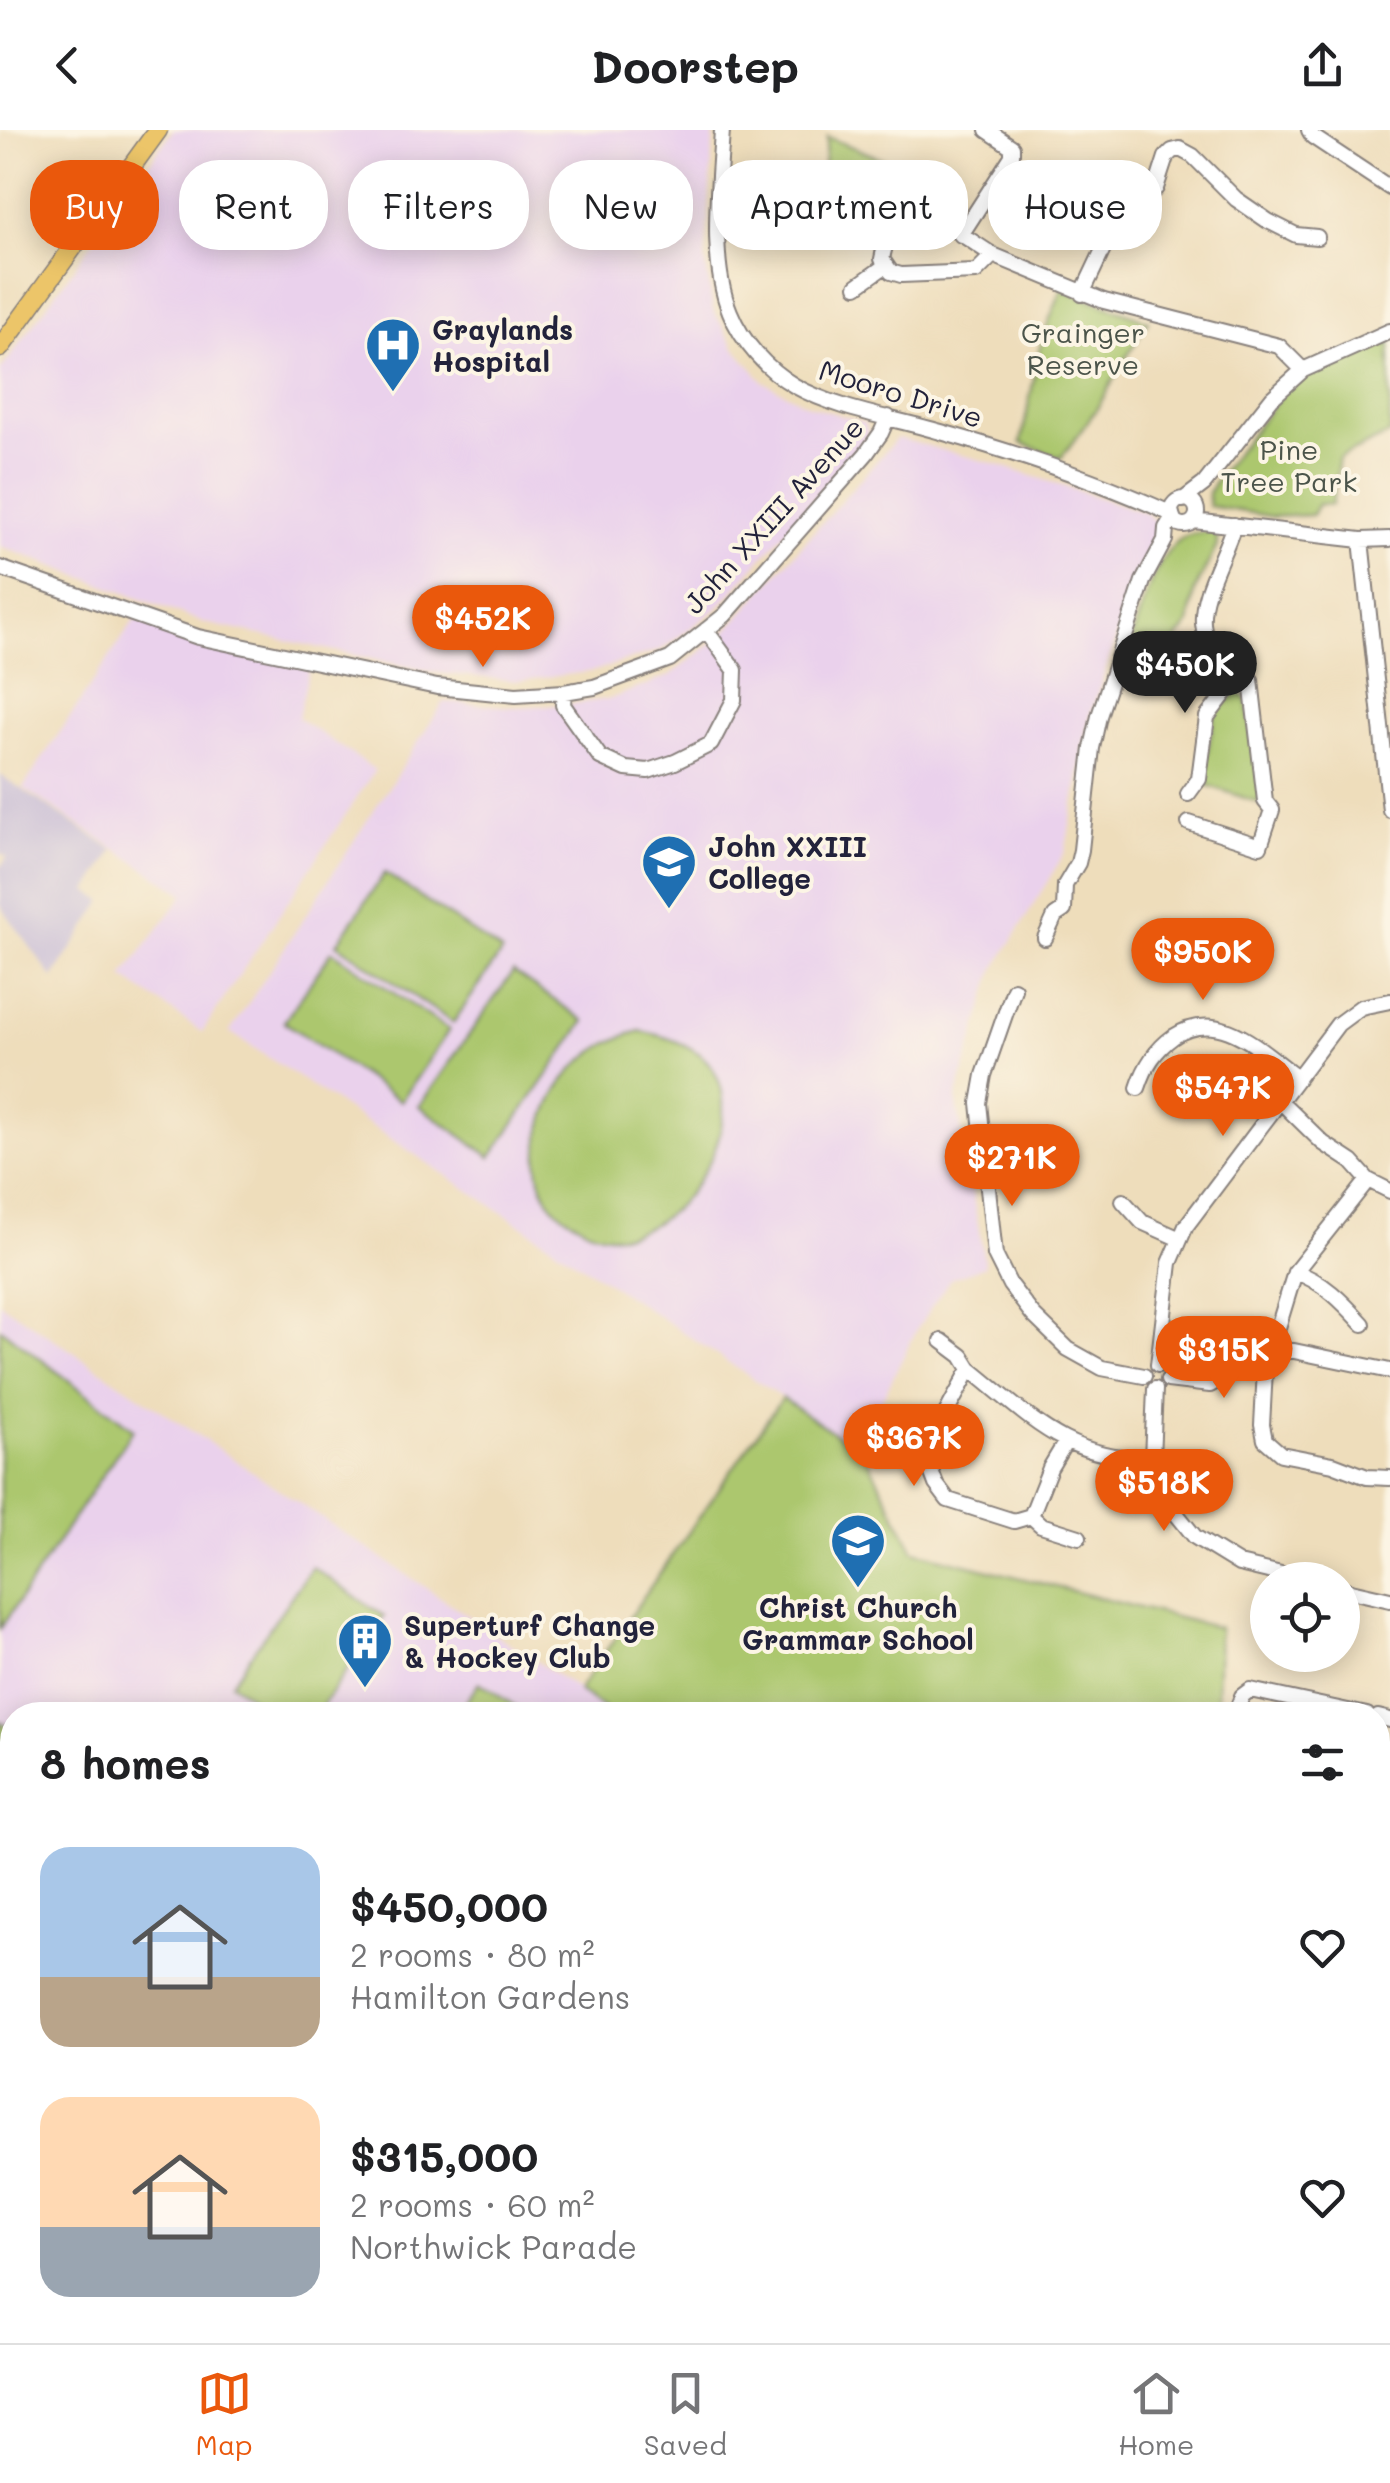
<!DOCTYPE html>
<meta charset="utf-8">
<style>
:root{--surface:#fff;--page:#f6f6f6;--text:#202124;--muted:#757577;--line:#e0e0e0;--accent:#ea580c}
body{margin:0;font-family:Mali,sans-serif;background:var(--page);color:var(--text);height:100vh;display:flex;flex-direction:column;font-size:38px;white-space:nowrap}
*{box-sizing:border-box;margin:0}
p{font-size:32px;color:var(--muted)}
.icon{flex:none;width:55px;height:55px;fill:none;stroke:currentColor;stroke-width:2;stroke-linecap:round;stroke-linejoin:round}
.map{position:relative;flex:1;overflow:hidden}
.sheet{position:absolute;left:0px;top:1572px;width:1390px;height:642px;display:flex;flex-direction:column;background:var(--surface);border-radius:40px 40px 0 0;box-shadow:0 5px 25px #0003}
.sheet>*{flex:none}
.guide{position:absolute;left:30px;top:30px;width:1330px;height:90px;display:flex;gap:20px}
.tools{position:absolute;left:1250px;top:1432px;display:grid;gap:20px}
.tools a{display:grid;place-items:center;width:110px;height:110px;border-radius:50%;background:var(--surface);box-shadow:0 5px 25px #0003;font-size:50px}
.price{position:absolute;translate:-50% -85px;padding:0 22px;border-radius:35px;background:var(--accent);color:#fff;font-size:32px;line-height:65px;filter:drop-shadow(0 2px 5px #0008)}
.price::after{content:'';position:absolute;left:50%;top:60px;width:30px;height:22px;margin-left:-15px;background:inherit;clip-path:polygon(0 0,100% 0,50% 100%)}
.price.on{background:#222;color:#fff}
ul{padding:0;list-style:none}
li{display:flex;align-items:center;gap:30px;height:250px;padding:0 40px}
li span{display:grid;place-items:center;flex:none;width:280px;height:200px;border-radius:30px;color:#555}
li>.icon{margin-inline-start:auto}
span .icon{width:120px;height:120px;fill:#fffc;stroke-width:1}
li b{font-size:42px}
h2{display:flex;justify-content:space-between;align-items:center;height:120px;padding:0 40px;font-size:42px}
.tag{padding:0 35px;border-radius:40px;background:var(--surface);box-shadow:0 5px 25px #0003;font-size:35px;line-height:90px}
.tag.on{background:var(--accent);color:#fff}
header{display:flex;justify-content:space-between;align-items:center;height:130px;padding:0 40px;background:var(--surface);font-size:45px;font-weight:800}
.tabs{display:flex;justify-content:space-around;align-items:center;height:140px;border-top:2px solid var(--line);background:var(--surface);font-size:28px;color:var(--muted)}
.tabs a{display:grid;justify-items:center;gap:5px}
.tabs .on{color:var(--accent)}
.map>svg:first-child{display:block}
.built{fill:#ead1ec}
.industrial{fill:#cabfd6}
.green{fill:#acc76e;stroke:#677454;stroke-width:2.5}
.forest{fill:#89ac61;stroke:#56674e;stroke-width:2.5}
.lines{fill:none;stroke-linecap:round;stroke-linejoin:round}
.minor-casing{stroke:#88807b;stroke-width:18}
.major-casing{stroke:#88807b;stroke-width:21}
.minor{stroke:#fff;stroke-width:14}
.major{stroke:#ecc569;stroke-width:18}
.labels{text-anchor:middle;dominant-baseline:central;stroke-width:8;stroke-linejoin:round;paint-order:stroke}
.poi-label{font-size:28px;font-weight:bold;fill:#22223b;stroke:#fcf5e5;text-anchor:start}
.park-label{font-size:28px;fill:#4b544a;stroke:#fcf5e5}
.street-label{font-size:28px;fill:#22223b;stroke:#fcf5e5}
</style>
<header><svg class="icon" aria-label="back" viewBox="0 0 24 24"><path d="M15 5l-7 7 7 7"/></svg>Doorstep<svg class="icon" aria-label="share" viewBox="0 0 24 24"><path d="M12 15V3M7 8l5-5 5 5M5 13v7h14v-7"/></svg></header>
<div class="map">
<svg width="1390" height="2213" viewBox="0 0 1390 2213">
<rect width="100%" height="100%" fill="#fcf5e5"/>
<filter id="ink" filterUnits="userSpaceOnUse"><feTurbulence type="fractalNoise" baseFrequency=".01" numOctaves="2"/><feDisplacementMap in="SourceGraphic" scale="20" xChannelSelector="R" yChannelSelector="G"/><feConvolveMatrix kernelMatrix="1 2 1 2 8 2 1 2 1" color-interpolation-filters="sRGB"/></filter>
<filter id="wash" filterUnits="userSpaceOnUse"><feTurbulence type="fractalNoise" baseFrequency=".0048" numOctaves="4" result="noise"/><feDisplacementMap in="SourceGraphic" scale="40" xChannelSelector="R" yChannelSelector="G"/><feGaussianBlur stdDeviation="2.25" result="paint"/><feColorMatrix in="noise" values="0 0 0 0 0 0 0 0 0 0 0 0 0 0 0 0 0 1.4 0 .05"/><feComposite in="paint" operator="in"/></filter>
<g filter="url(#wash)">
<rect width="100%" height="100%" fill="#edb"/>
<!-- built -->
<path class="built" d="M 173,0 L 714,0 L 705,130 L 713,180 L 737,221 L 764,252 L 810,276 L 865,293 L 869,306 L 718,478 L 661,520 L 594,541 L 518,551 L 438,543 L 205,493 L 0,416 L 0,241 Z
M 897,308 L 995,334 L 1146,383 L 1156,393 L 1157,405 L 1136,450 L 1090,586 L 1065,722 L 994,841 L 956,968 L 985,1136 L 950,1149 L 917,1199 L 857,1319 L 865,1324 L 914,1421 L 1219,1498 L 1217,1585 L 12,1585 L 12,2137 L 0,2139 L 0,1173 L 579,1560 L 782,1268 L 230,902 L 444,572 L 514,577 L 563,575 L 610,569 L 669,546 L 722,506 Z
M 135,489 L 310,536 L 298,588 L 375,640 L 202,902 L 123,847 L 184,764 L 23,658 Z"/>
<!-- industrial -->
<path class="industrial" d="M 0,645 L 114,720 L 88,761 L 103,771 L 53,848 L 0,775 L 0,738 L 7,727 L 0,723 Z"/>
<!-- green -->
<path class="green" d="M 827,7 L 898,35 L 897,70 L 908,84 L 897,89 L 820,69 Z
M 1062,159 L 1148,191 L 1096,280 L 1061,328 L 1021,313 L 1042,208 Z
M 1390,212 L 1390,304 L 1339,328 L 1332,375 L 1318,374 L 1312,385 L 1274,387 L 1209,376 L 1208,363 L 1221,343 L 1294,248 Z
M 1213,401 L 1217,407 L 1217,416 L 1195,460 L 1189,494 L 1155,538 L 1140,538 L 1125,529 C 1137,495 1151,429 1182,408 C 1189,403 1203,402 1213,401 Z
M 1236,563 L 1245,567 L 1248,578 L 1262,674 L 1201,653 L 1215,584 Z
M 385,743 L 502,822 L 453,893 L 337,814 Z
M 332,821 L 449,900 L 401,971 L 284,892 Z
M 513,842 L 585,891 L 491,1027 L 419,976 Z
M 640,901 C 661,905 686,912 703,927 C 768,987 662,1147 580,1095 C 572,1090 561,1085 555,1078 C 523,1041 540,979 569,944 C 586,923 614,908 640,901 Z
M 0,1198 L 133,1299 L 0,1499 Z
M 782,1268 L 865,1324 L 914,1421 L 1219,1498 L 1217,1585 L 614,1585 L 578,1561 Z
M 312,1437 L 384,1486 L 316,1585 L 276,1585 L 231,1553 Z
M 479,1552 L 528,1585 L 457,1585 Z
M 0,1591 L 12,1599 L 12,1813 L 0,1833 Z"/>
<!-- forest -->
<path class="forest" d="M 1390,1870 L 1390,2213 L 539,2213 L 551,2202 L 1378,2202 L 1378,1874 Z"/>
</g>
<g filter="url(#ink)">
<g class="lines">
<!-- minor casing -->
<g class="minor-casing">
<path id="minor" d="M 722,0 C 719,55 709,131 730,182 C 742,212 767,240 795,256 C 838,280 894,288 941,302 C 1020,324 1097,350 1172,384
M 1309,0 L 1313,7 L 1390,58
M 961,105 L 1012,26 L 1012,17 L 987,0
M 993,125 C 955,101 896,52 882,129 L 891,142 L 901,145 L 976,142 L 993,125 L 1104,171 L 1279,216 L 1303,240
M 857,156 L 885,136
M 1082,164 L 1109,107 L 1156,58 L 1166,27 L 1172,21 L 1180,19 L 1193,26 L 1236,69 L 1268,91 L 1296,105 L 1317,107
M1171 382a13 13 0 1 1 26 0a13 13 0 1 1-26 0Z
M 1183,370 L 1204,354 L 1272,268 L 1303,240 L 1390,201
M 1194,391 L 1361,410 L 1390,409
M 1361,410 L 1390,680
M 0,438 L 198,507 L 437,557 L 516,565 L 564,562 L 594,557 L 670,529 L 725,485 L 866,324 L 881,303 L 888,287
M 564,562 L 563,575 L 600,627 L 626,639 L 648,641 L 675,632 L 711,614 L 734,570 L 735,540 L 706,500
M 1188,664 L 1199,649 L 1207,587 L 1240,544
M 1189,693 L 1260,716 L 1272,680 L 1265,671 L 1251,550 C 1168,507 1213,457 1234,395
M 1045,808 L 1055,786 L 1064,780 L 1065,755 L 1078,733 L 1081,720 L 1092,618 L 1099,586 L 1143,451 L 1165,410 L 1166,398 L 1173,387
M 1014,859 L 984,945 L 979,973 L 995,1125 L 1010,1155 L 1033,1185 L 1068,1219 L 1102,1238 L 1144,1246
M 1138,958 C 1145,936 1155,920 1173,907 C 1219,876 1260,920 1297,947
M 1279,970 L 1323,1013 L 1352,1032 L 1368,1050 L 1295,1142 L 1276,1204 L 1266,1221 L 1262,1295 L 1265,1310 L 1281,1324 L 1333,1334 L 1367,1347 L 1390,1348
M 1368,1050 L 1390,1061
M 1123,1071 L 1142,1092 L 1180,1109
M 1295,1142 C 1323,1151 1343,1172 1363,1194
M 942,1211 L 962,1226 L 970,1239 C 1030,1287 1068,1331 1152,1328
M 1266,1221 L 1294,1221 L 1390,1241
M 1158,1235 L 1170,1133 L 1186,1096 L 1338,894 L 1361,877 L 1390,871
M 970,1239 L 944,1287 L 927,1330 L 936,1354 L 948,1370 L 1014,1391 L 1031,1386
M 1168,1250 L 1210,1255 L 1266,1221
M 1155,1259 L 1152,1328 L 1166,1371 L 1195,1407 L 1239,1434 L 1306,1450
M 1065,1313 L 1050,1338 L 1031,1386 L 1041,1395 L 1079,1407
M 1342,1459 L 1390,1470
M 1235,1585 L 1242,1566 L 1250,1560 L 1367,1585
M 1378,1587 L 1390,1590
M 1378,1662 L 1390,1657"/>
</g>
<!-- major casing -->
<g class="major-casing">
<path id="major" d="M 0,218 L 158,0
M 1378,1846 L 1390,1842
M 515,2213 L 526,2202"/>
</g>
<!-- minor -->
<use href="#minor" class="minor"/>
<!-- major -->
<use href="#major" class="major"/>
</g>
</g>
<!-- icons -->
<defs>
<g id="hospital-pin" transform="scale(2.875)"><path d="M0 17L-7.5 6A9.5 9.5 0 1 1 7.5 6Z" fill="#1f6fb2" stroke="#fcf5e5"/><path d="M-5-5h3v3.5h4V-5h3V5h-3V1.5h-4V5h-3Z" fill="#fff"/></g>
<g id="school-pin" transform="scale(2.875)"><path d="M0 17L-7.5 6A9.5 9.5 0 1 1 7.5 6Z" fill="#1f6fb2" stroke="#fcf5e5"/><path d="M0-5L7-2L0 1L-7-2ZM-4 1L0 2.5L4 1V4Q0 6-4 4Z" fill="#fff"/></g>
<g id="building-pin" transform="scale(2.875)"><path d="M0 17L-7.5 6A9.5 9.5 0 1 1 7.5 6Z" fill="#1f6fb2" stroke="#fcf5e5"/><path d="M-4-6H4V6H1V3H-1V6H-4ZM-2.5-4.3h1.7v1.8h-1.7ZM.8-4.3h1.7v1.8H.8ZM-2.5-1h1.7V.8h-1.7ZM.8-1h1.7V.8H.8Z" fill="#fff"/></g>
</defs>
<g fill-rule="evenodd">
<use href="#hospital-pin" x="393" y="215"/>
<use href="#school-pin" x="669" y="732"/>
<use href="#school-pin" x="858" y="1411"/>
<use href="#building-pin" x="365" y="1511"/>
</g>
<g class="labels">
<!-- poi labels -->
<g class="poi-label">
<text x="432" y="199">Graylands<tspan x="432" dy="32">Hospital</tspan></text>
<text x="708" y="716">John XXIII<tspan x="708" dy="32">College</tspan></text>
<text x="858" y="1477" text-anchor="middle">Christ Church<tspan x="858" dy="32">Grammar School</tspan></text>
<text x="404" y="1495">Superturf Change<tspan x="404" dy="32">&amp; Hockey Club</tspan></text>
</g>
<!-- park labels -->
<g class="park-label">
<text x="1083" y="202">Grainger<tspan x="1083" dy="32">Reserve</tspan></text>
<text x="1289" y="319">Pine<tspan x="1289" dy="32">Tree Park</tspan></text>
</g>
<!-- street labels -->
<g class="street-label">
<text transform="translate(901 263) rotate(17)">Mooro Drive</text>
<text transform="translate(773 385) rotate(-48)">John XXIII Avenue</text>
</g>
</g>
</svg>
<div class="tools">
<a><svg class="icon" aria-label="locate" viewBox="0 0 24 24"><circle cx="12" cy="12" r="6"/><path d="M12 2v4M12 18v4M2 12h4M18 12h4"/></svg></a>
</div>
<b class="price" style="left:483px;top:540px">$452K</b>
<b class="price on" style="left:1185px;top:586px">$450K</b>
<b class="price" style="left:1203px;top:873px">$950K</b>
<b class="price" style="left:1223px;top:1009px">$547K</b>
<b class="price" style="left:1012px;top:1079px">$271K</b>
<b class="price" style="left:1224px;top:1271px">$315K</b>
<b class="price" style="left:914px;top:1359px">$367K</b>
<b class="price" style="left:1164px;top:1404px">$518K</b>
<div class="guide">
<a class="tag on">Buy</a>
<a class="tag">Rent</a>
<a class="tag">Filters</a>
<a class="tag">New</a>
<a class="tag">Apartment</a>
<a class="tag">House</a>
</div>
<section class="sheet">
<h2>8 homes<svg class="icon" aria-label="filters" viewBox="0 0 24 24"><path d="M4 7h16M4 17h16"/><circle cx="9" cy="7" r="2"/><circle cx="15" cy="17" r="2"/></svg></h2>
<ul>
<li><span style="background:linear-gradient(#a9c7e8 65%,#b9a48a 0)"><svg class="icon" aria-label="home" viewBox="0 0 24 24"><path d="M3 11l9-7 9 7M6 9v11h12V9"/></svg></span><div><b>$450,000</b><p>2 rooms · 80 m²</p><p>Hamilton Gardens</p></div><svg class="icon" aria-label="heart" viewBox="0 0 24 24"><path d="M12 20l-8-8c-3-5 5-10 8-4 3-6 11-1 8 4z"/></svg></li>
<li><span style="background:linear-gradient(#ffd9b3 65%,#9aa5b1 0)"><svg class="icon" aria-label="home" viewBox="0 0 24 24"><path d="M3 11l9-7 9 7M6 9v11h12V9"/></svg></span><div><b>$315,000</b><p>2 rooms · 60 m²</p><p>Northwick Parade</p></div><svg class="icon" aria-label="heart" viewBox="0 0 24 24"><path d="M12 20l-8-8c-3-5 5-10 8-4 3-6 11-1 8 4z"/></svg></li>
</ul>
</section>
</div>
<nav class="tabs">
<a class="on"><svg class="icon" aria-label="map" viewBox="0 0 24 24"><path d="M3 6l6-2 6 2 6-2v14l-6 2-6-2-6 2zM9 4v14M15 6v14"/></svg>Map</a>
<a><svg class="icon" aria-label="saved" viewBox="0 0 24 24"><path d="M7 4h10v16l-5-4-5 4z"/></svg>Saved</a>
<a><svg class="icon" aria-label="home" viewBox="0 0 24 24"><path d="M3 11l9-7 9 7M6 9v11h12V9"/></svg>Home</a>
</nav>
